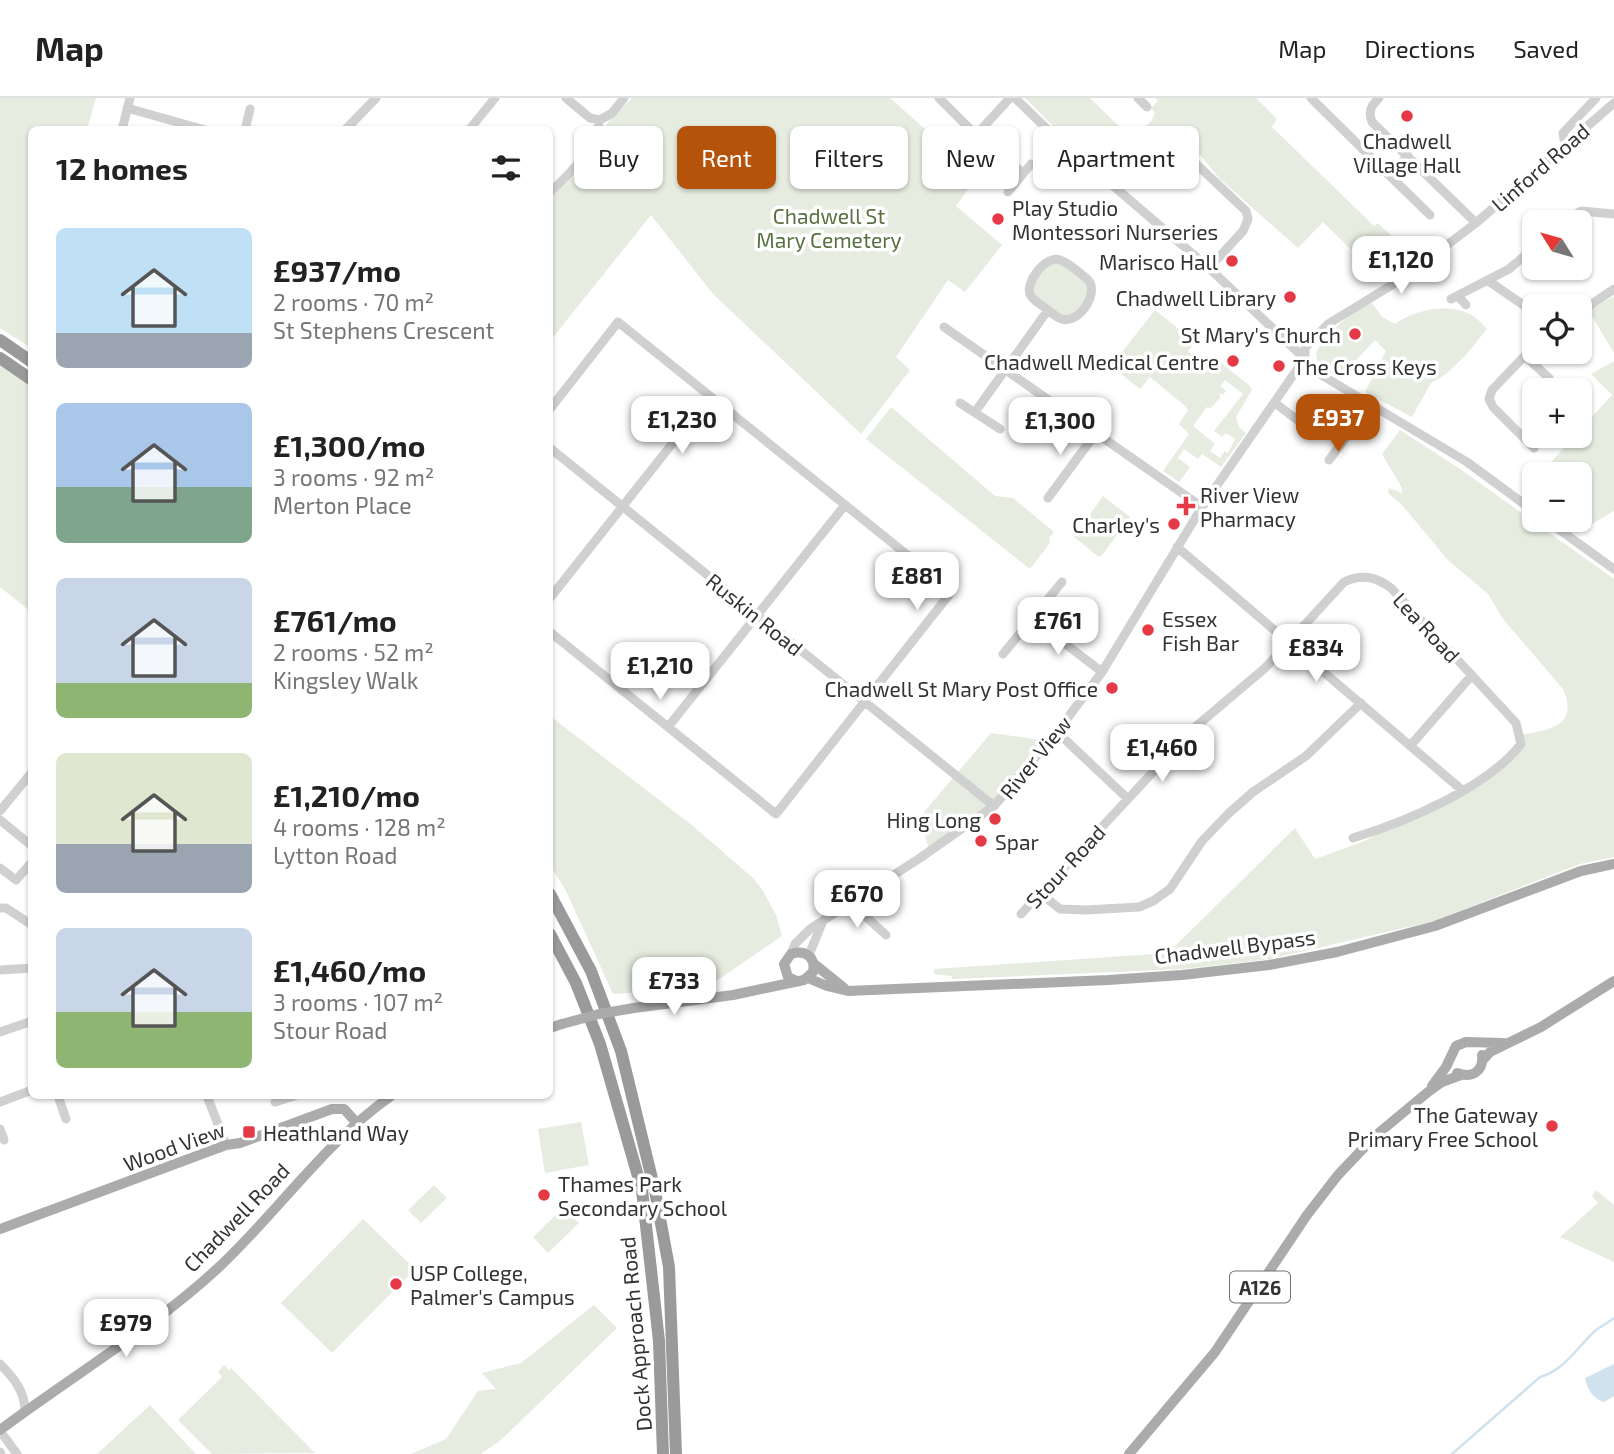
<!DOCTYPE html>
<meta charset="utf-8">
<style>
:root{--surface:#fff;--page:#f6f6f6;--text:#222;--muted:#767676;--line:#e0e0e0;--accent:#b45309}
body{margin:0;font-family:"Exo 2",sans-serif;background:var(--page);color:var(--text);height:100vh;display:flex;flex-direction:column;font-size:26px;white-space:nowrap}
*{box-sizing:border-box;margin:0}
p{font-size:23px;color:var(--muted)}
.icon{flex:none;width:38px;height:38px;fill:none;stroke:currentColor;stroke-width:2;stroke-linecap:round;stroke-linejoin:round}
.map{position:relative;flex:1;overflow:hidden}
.panel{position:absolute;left:28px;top:28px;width:525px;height:973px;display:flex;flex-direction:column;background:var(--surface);border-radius:10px;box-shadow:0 2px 5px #0004}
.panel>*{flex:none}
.guide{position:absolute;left:574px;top:28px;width:665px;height:63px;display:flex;gap:14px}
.needle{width:46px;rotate:307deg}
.fabs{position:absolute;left:1522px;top:112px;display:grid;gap:14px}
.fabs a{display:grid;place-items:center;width:70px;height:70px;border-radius:10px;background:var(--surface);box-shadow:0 2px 5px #0004;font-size:35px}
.price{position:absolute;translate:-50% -60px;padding:0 16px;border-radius:14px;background:#fff;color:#222;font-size:23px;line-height:46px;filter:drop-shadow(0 2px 4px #0008)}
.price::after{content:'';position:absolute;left:50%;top:42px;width:21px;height:16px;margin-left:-10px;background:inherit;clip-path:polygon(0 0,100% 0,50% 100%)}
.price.on{background:var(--accent);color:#fff}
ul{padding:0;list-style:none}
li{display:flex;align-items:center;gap:21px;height:175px;padding:0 28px}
li span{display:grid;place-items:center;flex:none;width:196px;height:140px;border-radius:10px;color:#555}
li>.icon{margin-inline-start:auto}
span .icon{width:84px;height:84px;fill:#fffc;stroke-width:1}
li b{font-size:30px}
h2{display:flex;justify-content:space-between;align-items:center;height:84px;padding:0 28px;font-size:30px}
.pill{padding:0 24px;border-radius:10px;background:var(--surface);box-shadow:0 2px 5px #0004;font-size:24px;line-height:63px}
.pill.on{background:var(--accent);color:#fff}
header{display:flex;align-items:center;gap:42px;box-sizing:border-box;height:98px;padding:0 35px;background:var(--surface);border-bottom:2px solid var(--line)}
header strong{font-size:33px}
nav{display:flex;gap:38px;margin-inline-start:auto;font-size:24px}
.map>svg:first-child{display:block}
.green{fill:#e6ecdf;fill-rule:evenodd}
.water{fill:#cfe2ee}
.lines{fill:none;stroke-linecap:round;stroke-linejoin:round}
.stream{stroke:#cfe2ee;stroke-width:2.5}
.minor{stroke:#d0d0d0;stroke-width:9}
.major{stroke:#ababab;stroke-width:10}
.highway{stroke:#9a9a9a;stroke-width:12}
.major-bridge{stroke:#ababab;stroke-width:10}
.poi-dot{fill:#e63946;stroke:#fff;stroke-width:2.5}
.labels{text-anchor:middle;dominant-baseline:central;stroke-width:7;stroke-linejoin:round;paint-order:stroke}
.shield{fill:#fff;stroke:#707070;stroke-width:2}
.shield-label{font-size:19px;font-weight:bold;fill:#333}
.poi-label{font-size:21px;fill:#333;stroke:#fff;text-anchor:start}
.street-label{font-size:21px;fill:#333;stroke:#fff}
.park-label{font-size:21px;fill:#56703f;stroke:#fff}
</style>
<header>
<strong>Map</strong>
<nav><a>Map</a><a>Directions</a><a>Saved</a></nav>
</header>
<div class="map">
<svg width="1614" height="1356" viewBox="0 0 1614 1356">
<rect width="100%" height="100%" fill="#fff"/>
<!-- green -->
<path class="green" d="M 0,0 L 96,0 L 87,31 L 32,32 L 31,250 L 0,230 Z
M 632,0 L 890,0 L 978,78 L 956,108 L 1002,147 L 965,194 L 948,182 L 896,259 L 910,272 L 861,336 L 713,196 L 651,117 L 550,243 L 550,100 L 577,75 L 608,24 Z
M 1025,0 L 1090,0 L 1133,42 L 1152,22 L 1155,14 L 1151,11 L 1158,2 L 1155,0 L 1256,0 L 1277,21 L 1272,29 L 1374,128 L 1378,125 L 1408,154 L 1374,174 L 1323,124 L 1298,150 L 1219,80 L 1201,58 L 1194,53 L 1192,43 L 1175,28 L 1121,85 L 1117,84 L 1051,26 Z
M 1052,161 L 1090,183 L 1092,196 L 1069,222 L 1032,199 L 1031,184 Z
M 1614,198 L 1614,255 L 1589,213 Z
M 1372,205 L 1382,219 L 1395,226 C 1415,212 1446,205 1470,216 C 1476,219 1482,226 1487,231 L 1465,258 L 1446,276 L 1431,285 L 1412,319 L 1365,294 L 1386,253 L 1375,242 L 1340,279 L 1330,275 L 1317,263 L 1316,255 C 1325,235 1352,213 1372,205 Z
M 1155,212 L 1195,244 L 1188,253 L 1199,263 L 1198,266 L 1207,273 L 1216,261 L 1250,288 L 1252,292 L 1236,319 L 1239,329 L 1246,335 L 1221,369 L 1202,356 L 1198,361 L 1184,351 L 1178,360 L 1190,369 L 1179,384 L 1163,373 L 1189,336 L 1179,326 L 1188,312 L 1185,308 L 1150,279 L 1140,291 L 1111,268 ZM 1225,282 L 1243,296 L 1214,333 L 1222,339 L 1226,335 L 1235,341 L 1228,355 L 1225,353 L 1220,360 L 1210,353 L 1215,346 L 1193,328 L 1207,309 L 1210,311 L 1220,300 L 1220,295 L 1223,297 L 1226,293 L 1220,288 Z
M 1614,263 L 1614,413 L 1577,435 L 1558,422 L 1580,422 L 1580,376 L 1540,376 L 1575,338 L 1580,338 L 1580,332 L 1612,297 L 1591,276 Z
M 0,265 L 31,287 L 31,514 L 0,489 Z
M 891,309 L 995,398 L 1013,400 L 1054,434 L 1049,440 L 1050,445 L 1030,471 L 866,341 Z
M 1400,332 L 1460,371 L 1614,481 L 1614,759 L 1580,766 L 1434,823 L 1270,861 L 1183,871 L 952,881 L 952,878 L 934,876 L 934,871 L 1168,855 L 1295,730 L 1315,761 L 1362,744 L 1439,706 L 1512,657 L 1519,637 C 1548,633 1580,628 1563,591 L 1503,521 L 1488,496 L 1448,462 L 1402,407 L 1388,395 L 1389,390 L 1402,395 L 1402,390 L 1382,356 Z
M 1103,398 L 1130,419 L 1103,456 L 1099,459 L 1074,439 Z
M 550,618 L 693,728 L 753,780 L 762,791 L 776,817 L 782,838 L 706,890 L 613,896 L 566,793 L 550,767 Z
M 991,635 L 1049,643 L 994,708 L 930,753 L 919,720 Z
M 581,1024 L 589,1067 L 545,1075 L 538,1031 Z
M 434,1087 L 447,1100 L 421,1125 L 408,1112 Z
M 1596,1092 L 1614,1107 L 1614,1164 L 1560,1139 L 1598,1105 L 1592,1098 Z
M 564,1109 L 579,1125 L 548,1155 L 533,1139 Z
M 363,1121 L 415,1171 L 332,1255 L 281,1205 Z
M 594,1207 L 617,1230 L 501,1342 L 481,1356 L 411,1356 L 446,1341 L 478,1293 L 496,1291 L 482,1275 L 521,1265 Z
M 224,1267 L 229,1272 L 231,1270 L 315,1355 L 212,1356 L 178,1322 L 222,1279 L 218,1274 Z
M 150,1307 L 196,1356 L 97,1356 Z"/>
<!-- water -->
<path class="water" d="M 1614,1266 L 1614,1298 L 1604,1304 C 1593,1301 1587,1291 1585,1280 Z"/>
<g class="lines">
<!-- stream -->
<path class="stream" d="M 1452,1356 L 1540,1279 C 1565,1272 1577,1249 1595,1233 C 1601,1228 1608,1225 1614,1220"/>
<!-- minor -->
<path class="minor" d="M 566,0 L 590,20 L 600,22 L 612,15 L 624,0
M 939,0 L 976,37 L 1023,75
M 1015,0 L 1047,31 L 1209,170 L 1323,278 L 1467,364 L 1535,414
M 1138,0 L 1147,9
M 1311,0 L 1389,77 L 1408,58
M 1379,0 C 1371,8 1368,13 1372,24 L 1476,125
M 127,10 L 205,32
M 122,32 L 130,0
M 245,32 L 250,11
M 345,32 L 376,0
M 469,32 L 495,0
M 976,37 L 1010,0
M 1565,46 L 1563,35 L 1596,0
M 1192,62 L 1246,113 L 1248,121 L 1243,133 L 1209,170
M 1389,77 L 1430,117
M 550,94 C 572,74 593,53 600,22
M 1008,94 L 1031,66
M 1563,124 L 1581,113 L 1614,116
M 1487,182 L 1535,215
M 1458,198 L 1466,207
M 1451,201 L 1509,171 L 1535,149
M 1580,214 L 1614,191
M 944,229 L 1202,409
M 1525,258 L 1549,280 L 1553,292
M 1305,260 L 1305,250 L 1328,226 L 1405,179 L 1476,125 L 1614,5
M 960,305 L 1000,331
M 1275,305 L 1300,324 L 1319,324 L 1344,342 L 1359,322
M 550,311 L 618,224 L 952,493 L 776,716 L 550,534
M 975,314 L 1048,212 C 1043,208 1035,204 1031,198 C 1023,186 1046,156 1060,162 C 1069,165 1080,175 1087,181 C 1101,193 1079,227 1062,221 C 1057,220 1052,215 1048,212
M 550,350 L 994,708
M 1534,350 L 1493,309 L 1489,301 L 1492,292 L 1535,247
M 1329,362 L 1344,342
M 1048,400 L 1096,335
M 1546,422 L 1614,471
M 1177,449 L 1462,692
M 550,500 L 710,298
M 1033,521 L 1102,574
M 1003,556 L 1062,484
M 668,629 L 845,407
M 1057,634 L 1128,701
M 1410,648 L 1472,577
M 0,713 L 32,674
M 0,722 L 32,748
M 0,770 L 16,782 L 32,764
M 1040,795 L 1060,811 L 1086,812 L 1139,809 L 1153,803 L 1170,791 L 1202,743 L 1228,716 L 1253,694 L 1306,658 L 1361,605
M 851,805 L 886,837
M 0,810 L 6,810 L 32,827
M 1021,816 L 1193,631 L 1265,570 L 1344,484 C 1361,476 1375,478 1391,490 L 1516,625 L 1521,646 C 1487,690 1405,724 1353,740
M 791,856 L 795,846 L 810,831 L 920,760 L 994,708 L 1057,634 L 1102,574 L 1202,409 L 1305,260
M 809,857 L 822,825
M 0,872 L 32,870
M 0,934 L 32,923
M 58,998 L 66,1021
M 207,998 L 226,1047
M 0,1004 L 32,992
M 275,1004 L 294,998
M 0,1031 L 4,1042
M 0,1266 C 14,1280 25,1294 25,1313
M 0,1333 L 17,1356
M 0,1354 L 1,1356"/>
<!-- major -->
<path class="major" d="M 813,865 L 844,890
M 808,880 L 827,888 L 848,893 L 1108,882 L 1182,877 L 1269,867 L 1337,854 L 1435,828 L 1581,773 L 1614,766
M 634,910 L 733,897 L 804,882 L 813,874 C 816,859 805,851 791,856 L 784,866 L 788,879 L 797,883
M 550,930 L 562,926
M 1483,962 L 1490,954 L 1541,929 L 1614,883
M 1457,975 C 1472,981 1484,973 1482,957
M 1432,988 L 1446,969 L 1456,948 L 1466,944 L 1504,945
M 0,1131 L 226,1047 L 240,1045 L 332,1011 L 344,1011 L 356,1024
M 0,1332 C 72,1278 152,1231 218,1170 C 278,1114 324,1045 391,998
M 1129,1356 L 1215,1254 L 1307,1117 L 1338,1077 L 1375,1038 L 1428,994 L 1442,984 L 1461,977"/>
<!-- highway -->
<path class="highway" d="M 0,242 L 32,264
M 0,260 L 32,282
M 550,796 L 591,873 L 621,953 L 655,1093 L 669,1169 L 676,1356
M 550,836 L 576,885 L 600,946 L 642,1092 L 659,1243 L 663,1356"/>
<!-- major-bridge -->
<path class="major-bridge" d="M 562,926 L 599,916 L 634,910"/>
</g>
<!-- markers -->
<g class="poi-dot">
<circle cx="1407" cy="18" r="7"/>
<circle cx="998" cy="121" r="7"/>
<circle cx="1232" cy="163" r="7"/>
<circle cx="1290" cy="199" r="7"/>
<circle cx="1355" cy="236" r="7"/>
<circle cx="1233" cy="263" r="7"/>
<circle cx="1279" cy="268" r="7"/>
<path d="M1182.5 397.5h7v7h7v7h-7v7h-7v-7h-7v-7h7z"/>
<circle cx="1174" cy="426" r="7"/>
<circle cx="1148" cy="532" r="7"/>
<circle cx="1112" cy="590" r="7"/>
<circle cx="995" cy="721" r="7"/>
<circle cx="981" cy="743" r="7"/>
<circle cx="1552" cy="1028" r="7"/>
<rect x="242" y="1027" width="14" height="14" rx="3.5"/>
<circle cx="544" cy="1097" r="7"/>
<circle cx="396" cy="1186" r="7"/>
</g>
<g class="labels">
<!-- shield labels -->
<rect class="shield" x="1230" y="1173.5" width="60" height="31" rx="5"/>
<g class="shield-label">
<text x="1260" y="1189">A126</text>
</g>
<!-- poi labels -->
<g class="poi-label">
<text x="1407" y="42" text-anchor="middle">Chadwell<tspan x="1407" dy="24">Village Hall</tspan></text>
<text x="1012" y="109">Play Studio<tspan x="1012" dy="24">Montessori Nurseries</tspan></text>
<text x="1218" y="163" text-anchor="end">Marisco Hall</text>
<text x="1276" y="199" text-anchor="end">Chadwell Library</text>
<text x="1341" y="236" text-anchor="end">St Mary's Church</text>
<text x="1219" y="263" text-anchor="end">Chadwell Medical Centre</text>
<text x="1293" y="268">The Cross Keys</text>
<text x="1200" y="396">River View<tspan x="1200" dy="24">Pharmacy</tspan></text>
<text x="1160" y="426" text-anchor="end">Charley's</text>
<text x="1162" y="520">Essex<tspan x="1162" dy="24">Fish Bar</tspan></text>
<text x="1098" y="590" text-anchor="end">Chadwell St Mary Post Office</text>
<text x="981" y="721" text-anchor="end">Hing Long</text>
<text x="995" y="743">Spar</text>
<text x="1538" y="1016" text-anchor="end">The Gateway<tspan x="1538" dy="24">Primary Free School</tspan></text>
<text x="263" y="1034">Heathland Way</text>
<text x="558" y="1085">Thames Park<tspan x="558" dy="24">Secondary School</tspan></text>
<text x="410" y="1174">USP College,<tspan x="410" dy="24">Palmer's Campus</tspan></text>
</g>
<!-- street labels -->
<g class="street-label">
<text transform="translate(1540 69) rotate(-41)">Linford Road</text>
<text transform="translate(755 516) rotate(39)">Ruskin Road</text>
<text transform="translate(1427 529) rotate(47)">Lea Road</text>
<text transform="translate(1035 659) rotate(-51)">River View</text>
<text transform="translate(1065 768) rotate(-47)">Stour Road</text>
<text transform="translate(1235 848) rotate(-7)">Chadwell Bypass</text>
<text transform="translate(174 1048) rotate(-20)">Wood View</text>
<text transform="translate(236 1119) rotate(-46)">Chadwell Road</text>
<text transform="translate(635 1236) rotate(-95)">Dock Approach Road</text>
</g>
<!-- park labels -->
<g class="park-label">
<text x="829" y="117">Chadwell St<tspan x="829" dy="24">Mary Cemetery</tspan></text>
</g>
</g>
</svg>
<div class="fabs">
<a><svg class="needle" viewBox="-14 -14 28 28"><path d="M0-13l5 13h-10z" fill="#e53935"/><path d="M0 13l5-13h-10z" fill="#767676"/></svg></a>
<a><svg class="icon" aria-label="locate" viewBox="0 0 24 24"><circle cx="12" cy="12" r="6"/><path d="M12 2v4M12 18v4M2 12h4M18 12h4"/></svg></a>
<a>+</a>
<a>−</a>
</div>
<b class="price" style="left:1401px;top:198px">£1,120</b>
<b class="price on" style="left:1338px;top:356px">£937</b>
<b class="price" style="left:682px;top:358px">£1,230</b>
<b class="price" style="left:1060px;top:359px">£1,300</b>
<b class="price" style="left:917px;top:514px">£881</b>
<b class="price" style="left:1058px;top:559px">£761</b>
<b class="price" style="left:1316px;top:586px">£834</b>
<b class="price" style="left:660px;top:604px">£1,210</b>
<b class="price" style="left:1162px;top:686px">£1,460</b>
<b class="price" style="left:857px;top:832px">£670</b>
<b class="price" style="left:674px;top:919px">£733</b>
<b class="price" style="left:126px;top:1261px">£979</b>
<div class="guide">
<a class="pill">Buy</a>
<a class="pill on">Rent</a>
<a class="pill">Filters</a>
<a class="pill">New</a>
<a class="pill">Apartment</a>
</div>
<section class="panel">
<h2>12 homes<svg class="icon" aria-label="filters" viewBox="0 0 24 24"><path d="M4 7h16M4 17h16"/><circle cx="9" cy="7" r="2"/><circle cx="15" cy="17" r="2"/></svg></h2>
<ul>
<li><span style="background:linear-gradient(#bfe0f5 75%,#9aa5b1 0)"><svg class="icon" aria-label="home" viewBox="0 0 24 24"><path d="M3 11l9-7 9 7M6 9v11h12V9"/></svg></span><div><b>£937/mo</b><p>2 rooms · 70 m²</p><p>St Stephens Crescent</p></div></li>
<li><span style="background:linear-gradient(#a9c7e8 60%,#7fa58c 0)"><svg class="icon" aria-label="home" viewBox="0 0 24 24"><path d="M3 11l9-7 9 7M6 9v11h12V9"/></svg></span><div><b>£1,300/mo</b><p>3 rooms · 92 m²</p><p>Merton Place</p></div></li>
<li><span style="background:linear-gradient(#c9d6e8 75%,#8fb573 0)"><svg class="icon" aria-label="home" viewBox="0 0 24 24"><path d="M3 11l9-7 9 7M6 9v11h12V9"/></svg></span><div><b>£761/mo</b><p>2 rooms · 52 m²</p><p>Kingsley Walk</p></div></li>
<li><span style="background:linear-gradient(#dfe7d0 65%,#9aa5b1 0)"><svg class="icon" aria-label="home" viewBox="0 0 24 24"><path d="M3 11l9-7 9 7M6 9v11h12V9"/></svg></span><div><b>£1,210/mo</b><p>4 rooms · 128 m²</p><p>Lytton Road</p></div></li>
<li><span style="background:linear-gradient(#c9d6e8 60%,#8fb573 0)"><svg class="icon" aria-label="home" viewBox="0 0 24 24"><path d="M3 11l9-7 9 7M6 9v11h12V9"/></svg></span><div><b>£1,460/mo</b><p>3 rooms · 107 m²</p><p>Stour Road</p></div></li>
</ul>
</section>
</div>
